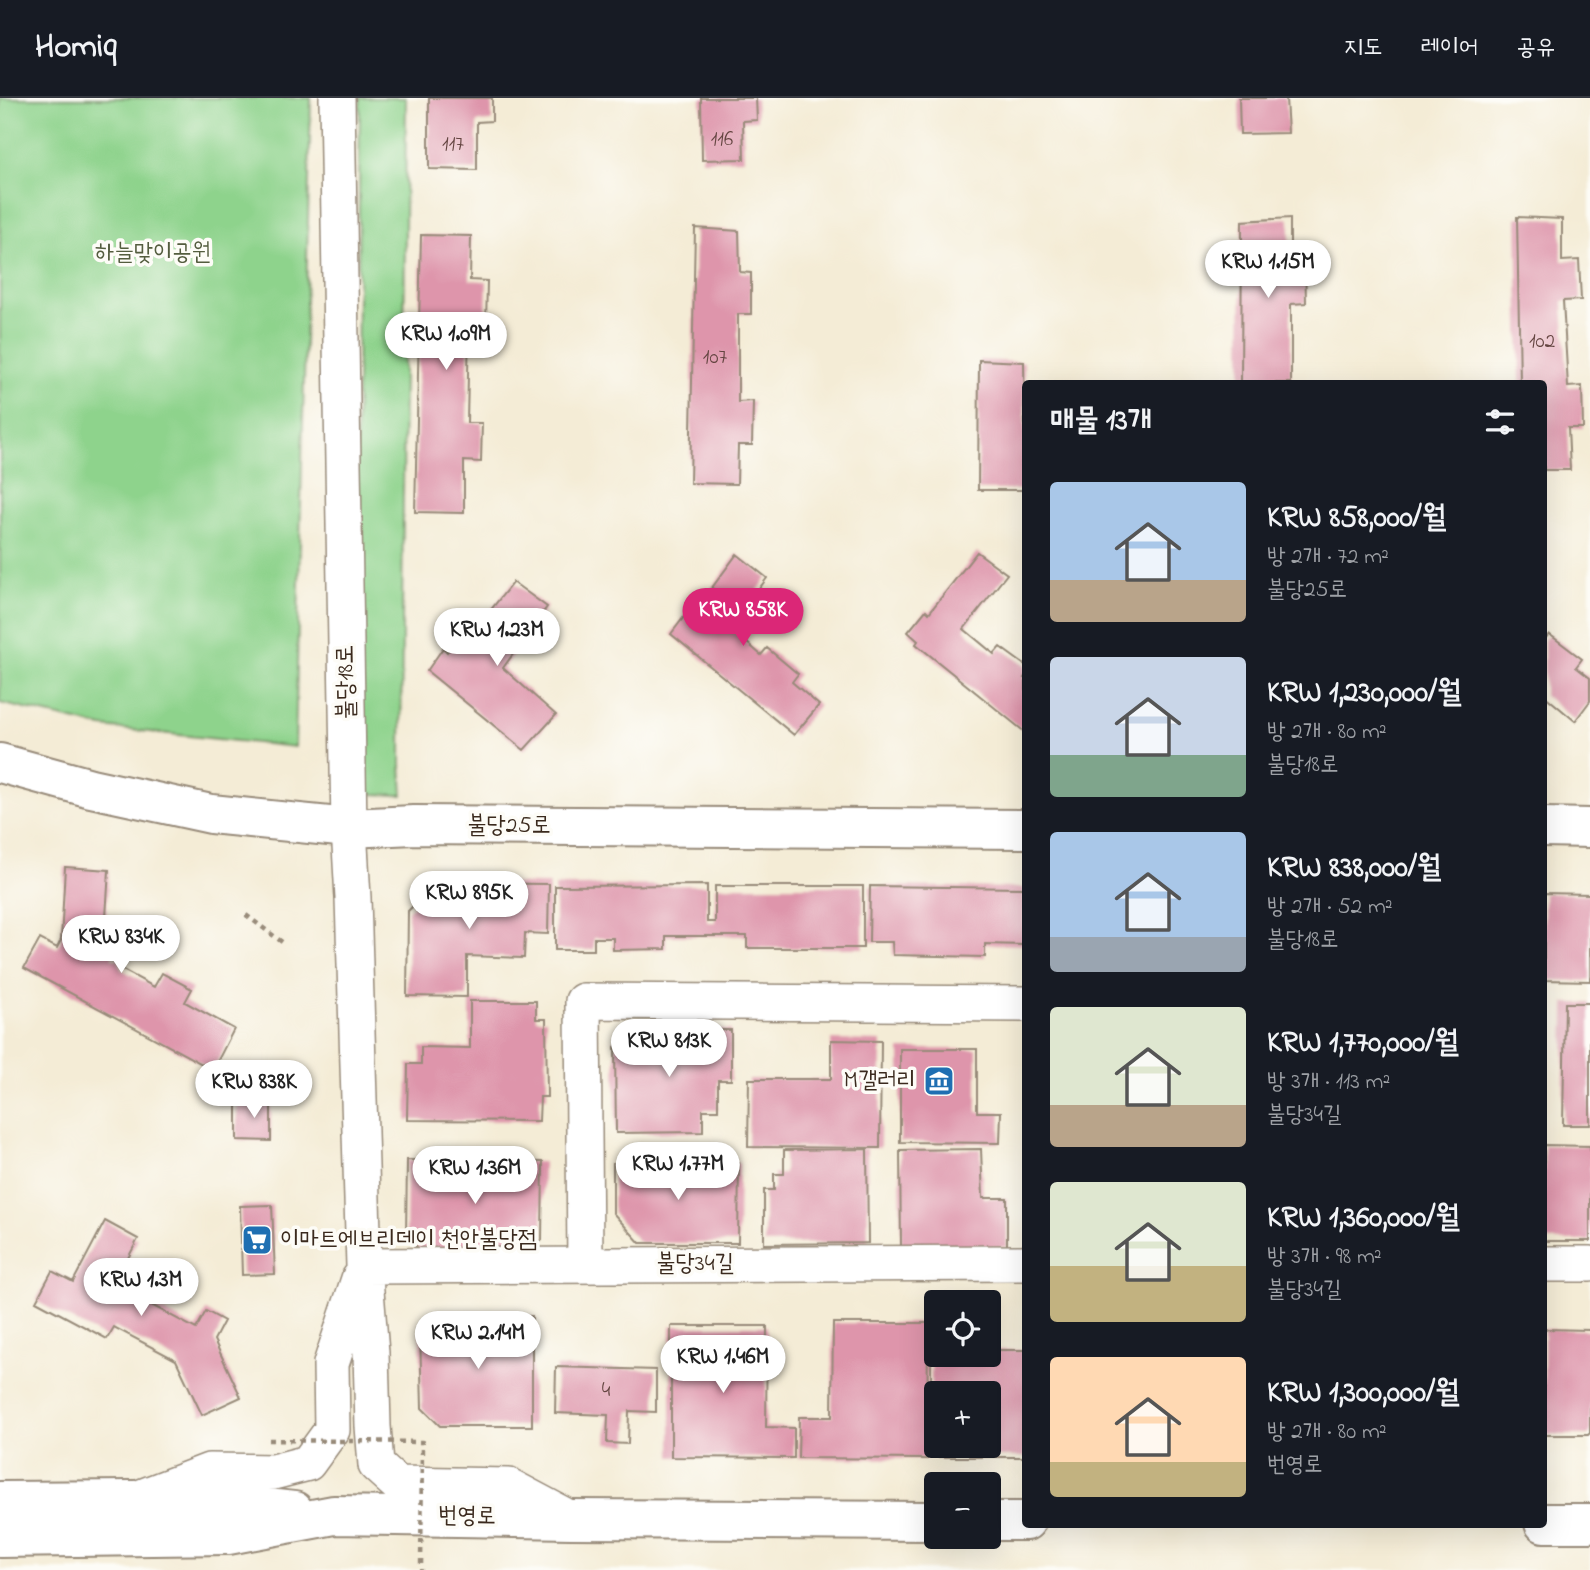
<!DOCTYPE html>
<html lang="ko">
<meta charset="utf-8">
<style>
:root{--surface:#171b24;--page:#242831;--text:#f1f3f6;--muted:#9ea1a6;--line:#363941;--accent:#db2777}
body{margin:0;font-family:"Indie Flower","Poor Story",sans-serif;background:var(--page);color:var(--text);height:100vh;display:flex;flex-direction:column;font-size:26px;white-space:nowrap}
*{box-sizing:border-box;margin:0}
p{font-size:23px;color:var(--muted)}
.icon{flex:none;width:38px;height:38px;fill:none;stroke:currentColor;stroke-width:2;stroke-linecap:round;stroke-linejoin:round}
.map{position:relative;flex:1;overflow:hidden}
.side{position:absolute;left:1022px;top:282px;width:525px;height:1148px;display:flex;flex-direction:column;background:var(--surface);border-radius:7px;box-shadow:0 7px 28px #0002}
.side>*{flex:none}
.tools{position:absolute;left:924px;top:1192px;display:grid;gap:14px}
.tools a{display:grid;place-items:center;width:77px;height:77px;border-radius:7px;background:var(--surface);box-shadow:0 7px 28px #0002;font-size:35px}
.price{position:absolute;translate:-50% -60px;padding:0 16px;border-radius:24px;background:#fff;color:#222;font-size:23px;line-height:46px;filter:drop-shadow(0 2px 4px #0008)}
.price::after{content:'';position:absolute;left:50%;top:42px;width:21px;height:16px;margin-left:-10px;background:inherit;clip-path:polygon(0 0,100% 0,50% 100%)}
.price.active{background:var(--accent);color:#fff}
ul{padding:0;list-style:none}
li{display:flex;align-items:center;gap:21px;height:175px;padding:0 28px}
li span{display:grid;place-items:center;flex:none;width:196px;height:140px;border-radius:7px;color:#555}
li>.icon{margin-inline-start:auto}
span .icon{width:84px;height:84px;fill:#fffc;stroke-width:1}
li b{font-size:30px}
h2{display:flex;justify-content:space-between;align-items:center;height:84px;padding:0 28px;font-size:30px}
header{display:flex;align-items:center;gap:42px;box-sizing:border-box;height:98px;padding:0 35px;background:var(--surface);border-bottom:2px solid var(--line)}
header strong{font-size:33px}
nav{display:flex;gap:38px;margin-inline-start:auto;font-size:24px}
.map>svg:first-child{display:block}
.green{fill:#8ed38c;stroke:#647e55;stroke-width:2}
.building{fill:#de95ab;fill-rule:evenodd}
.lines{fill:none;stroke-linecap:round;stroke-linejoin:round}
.minor-casing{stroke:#988b7a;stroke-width:38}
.tertiary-casing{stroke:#988b7a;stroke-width:42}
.secondary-casing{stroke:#988b7a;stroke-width:42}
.path{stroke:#988b7a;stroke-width:4.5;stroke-dasharray:5 5;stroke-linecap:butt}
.minor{stroke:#fff;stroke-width:35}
.tertiary{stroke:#fff;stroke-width:38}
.secondary{stroke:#fff;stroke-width:38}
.path-bridge{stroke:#988b7a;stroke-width:4.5;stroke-dasharray:5 5;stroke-linecap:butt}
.labels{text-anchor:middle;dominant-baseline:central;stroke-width:7;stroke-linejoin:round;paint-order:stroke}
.number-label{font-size:21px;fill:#644541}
.park-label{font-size:24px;fill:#545d3f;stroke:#fdfcf7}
.street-label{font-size:24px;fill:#3b2a1e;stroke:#fdfcf7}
.poi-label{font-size:24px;fill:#3b2a1e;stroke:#fdfcf7;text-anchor:end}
</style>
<header>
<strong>Homiq</strong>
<nav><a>지도</a><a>레이어</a><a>공유</a></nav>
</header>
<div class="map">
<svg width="1590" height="1472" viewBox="0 0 1590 1472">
<rect width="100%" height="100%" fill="#fdfcf7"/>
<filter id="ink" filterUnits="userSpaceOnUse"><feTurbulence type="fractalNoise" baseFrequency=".0143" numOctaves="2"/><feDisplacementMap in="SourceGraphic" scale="14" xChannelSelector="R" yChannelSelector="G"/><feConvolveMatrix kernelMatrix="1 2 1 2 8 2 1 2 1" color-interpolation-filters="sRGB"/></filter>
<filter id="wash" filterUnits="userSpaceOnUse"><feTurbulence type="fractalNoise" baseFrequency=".00686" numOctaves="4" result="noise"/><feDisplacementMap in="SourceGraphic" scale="28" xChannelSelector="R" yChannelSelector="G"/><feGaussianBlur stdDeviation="1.57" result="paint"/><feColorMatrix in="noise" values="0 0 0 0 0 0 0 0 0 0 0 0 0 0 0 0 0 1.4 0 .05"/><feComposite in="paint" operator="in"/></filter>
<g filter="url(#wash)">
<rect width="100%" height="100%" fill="#f4ecd6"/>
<!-- green -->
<path class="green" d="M 0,0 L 311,0 L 295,649 L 102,629 L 0,605 Z
M 360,0 L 406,0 L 401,666 L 403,697 L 366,696 L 353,681 Z"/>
<g id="blocks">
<!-- building -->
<path class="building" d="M 429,0 L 492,0 L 492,23 L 477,24 L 477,72 L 429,71 Z
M 701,0 L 756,0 L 757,22 L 743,23 L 744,61 L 702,62 Z
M 1239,0 L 1286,0 L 1288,35 L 1240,36 Z
M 1517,119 L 1562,121 L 1562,163 L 1579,162 L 1581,202 L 1563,203 L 1568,289 L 1582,288 L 1583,330 L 1568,330 L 1570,372 L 1544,372 L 1544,285 L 1520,285 Z
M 1290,120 L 1290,163 L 1305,163 L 1306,205 L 1291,206 L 1291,285 L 1241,285 L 1242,123 Z
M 695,130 L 739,133 L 740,174 L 751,175 L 751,216 L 738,216 L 738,304 L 753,303 L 752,347 L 738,347 L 737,386 L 690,385 Z
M 421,137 L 471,138 L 470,182 L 487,183 L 486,228 L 469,229 L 467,325 L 482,325 L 481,364 L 464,363 L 464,415 L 415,414 Z
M 979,262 L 1024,264 L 1026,392 L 978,392 Z
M 977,454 L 1007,476 L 964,531 L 994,556 L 1000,549 L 1026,568 L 1026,577 L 1024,580 L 1026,581 L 1026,635 L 916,546 L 918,543 L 908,534 L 926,512 L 929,515 Z
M 737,456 L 767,480 L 730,530 L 761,557 L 767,550 L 798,576 L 792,584 L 819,607 L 794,637 L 671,536 L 687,515 L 691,518 Z
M 513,484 L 547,509 L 503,570 L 556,617 L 524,652 L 427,573 L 443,550 L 447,554 L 462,533 L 470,538 Z
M 1549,536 L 1582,561 L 1576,569 L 1590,580 L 1590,603 L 1575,623 L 1544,597 L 1544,542 Z
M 65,769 L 109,772 L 106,819 L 115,820 L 112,861 L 119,861 L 121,871 L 154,889 L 162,875 L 192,891 L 185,904 L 234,931 L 213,972 L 24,870 L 40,841 L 57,850 L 61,842 Z
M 436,785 L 549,786 L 548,836 L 525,835 L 524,860 L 467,858 L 467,899 L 407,898 L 408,813 Z
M 707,787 L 707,824 L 715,824 L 715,788 L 863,788 L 863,850 L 747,850 L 747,838 L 666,838 L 666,851 L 613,852 L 613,840 L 594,840 L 594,852 L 555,852 L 555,788 Z
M 870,788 L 1024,790 L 1024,847 L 985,846 L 985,859 L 893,857 L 892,844 L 869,844 Z
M 1544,795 L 1590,796 L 1590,883 L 1544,882 Z
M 470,903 L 536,903 L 536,921 L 546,921 L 547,999 L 540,999 L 539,1023 L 407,1022 L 408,966 L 421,966 L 421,949 L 470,950 Z
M 1565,905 L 1590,905 L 1590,1027 L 1563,1027 Z
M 632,932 L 731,932 L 731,982 L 718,982 L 718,1012 L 703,1012 L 703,1034 L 616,1035 L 615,949 Z
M 831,942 L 881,943 L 880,1050 L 748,1049 L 749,981 L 831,981 Z
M 900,951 L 977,951 L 977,1014 L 1001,1014 L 1000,1045 L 900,1044 Z
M 237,1000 L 271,1001 L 271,1043 L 237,1042 Z
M 1544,1047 L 1590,1048 L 1590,1143 L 1544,1143 Z
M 867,1051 L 868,1145 L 764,1146 L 764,1092 L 774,1092 L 774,1076 L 784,1076 L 784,1052 Z
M 981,1051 L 983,1100 L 1007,1100 L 1007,1149 L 901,1149 L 900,1052 Z
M 407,1062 L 543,1064 L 542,1142 L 530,1155 L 422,1154 L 406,1138 Z
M 613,1065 L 739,1065 L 738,1145 L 640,1145 L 613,1115 Z
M 272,1107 L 275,1176 L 242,1177 L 240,1108 Z
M 105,1123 L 138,1141 L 114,1187 L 196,1231 L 206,1213 L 224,1223 L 214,1242 L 241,1299 L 202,1317 L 176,1262 L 114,1229 L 107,1241 L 36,1203 L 52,1173 L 73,1184 Z
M 436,1218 L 532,1218 L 532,1328 L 440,1328 L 422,1310 L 420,1234 Z
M 833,1225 L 928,1225 L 927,1361 L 798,1360 L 799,1319 L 832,1319 Z
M 671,1228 L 767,1228 L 766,1329 L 794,1330 L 794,1360 L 671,1359 Z
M 1544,1231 L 1590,1232 L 1590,1335 L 1588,1337 L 1544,1337 Z
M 989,1252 L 1026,1252 L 1026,1359 L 931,1359 L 931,1257 L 985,1257 L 989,1256 ZM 936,1295 L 989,1295 L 989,1348 L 936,1348 Z
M 556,1269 L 656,1272 L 656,1314 L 629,1313 L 628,1346 L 607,1345 L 608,1317 L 555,1315 Z"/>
</g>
</g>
<g filter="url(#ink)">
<use href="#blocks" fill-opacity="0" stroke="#988b7a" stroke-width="2"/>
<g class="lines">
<!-- minor casing -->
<g class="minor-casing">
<path id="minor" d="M 337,0 L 349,730 L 353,800 L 364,1168 L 371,1255 L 373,1328 L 376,1367 L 397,1386 L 509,1388 L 571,1421
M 585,1166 L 583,903 L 1026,906
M 1544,1166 L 1590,1166
M 364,1168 L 1026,1165
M 136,1401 L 209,1373 L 273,1374 L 308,1365 L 332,1332 L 331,1266 L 359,1181"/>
</g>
<!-- tertiary casing -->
<g class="tertiary-casing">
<path id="tertiary" d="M 0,665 L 91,690 L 211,716 L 349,730 L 414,727 L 1026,731
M 1544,729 L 1590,730"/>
</g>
<!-- secondary casing -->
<g class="secondary-casing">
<path id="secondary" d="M 0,1403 L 134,1402 L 232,1406 L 294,1413
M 989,1423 L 1026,1423
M 1544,1425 L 1590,1425
M 0,1440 L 228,1437 L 334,1417 L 571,1421 L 936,1423"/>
</g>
<!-- path -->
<path class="path" d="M 246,817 L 282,844"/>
<!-- minor -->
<use href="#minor" class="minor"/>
<!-- tertiary -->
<use href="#tertiary" class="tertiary"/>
<!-- secondary -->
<use href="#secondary" class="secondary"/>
<!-- path-bridge -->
<path class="path-bridge" d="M 269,1342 L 422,1344 L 421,1472"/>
</g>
</g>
<!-- icons -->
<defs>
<g id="museum-square" transform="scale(1.575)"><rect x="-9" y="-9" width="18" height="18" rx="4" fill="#1f6fb2" stroke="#fdfcf7"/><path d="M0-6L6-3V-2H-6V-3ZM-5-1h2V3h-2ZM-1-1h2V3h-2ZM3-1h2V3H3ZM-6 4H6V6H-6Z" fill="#fff"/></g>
<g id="supermarket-square" transform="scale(1.575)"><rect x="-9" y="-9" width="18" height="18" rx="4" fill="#1f6fb2" stroke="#fdfcf7"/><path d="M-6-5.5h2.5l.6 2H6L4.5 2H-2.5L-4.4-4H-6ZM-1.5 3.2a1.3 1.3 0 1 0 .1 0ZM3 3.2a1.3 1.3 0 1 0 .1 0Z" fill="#fff"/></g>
</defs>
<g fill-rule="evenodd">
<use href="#museum-square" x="939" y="983"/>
<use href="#supermarket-square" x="257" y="1142"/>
</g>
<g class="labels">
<!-- number labels -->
<g class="number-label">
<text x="722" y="42">116</text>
<text x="453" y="47">117</text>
<text x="1542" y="244">102</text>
<text x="715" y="260">107</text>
<text x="606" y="1293">4</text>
</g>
<!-- park labels -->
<g class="park-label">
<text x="153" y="155">하늘맞이공원</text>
</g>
<!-- street labels -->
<g class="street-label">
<text transform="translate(347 584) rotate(-91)">불당18로</text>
<text x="509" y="728">불당25로</text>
<text x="695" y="1166">불당34길</text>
<text transform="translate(467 1419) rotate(1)">번영로</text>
</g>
<!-- poi labels -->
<g class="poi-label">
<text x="916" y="983">M갤러리</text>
<text x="280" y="1142" text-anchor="start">이마트에브리데이 천안불당점</text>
</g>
</g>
</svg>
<div class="tools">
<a><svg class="icon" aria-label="locate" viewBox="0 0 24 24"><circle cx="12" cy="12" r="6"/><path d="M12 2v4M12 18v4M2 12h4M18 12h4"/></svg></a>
<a>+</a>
<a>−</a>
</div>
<b class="price" style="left:1268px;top:202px">KRW 1.15M</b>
<b class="price" style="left:446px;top:274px">KRW 1.09M</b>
<b class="price active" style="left:743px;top:550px">KRW 858K</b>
<b class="price" style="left:497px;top:570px">KRW 1.23M</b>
<b class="price" style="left:469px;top:833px">KRW 895K</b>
<b class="price" style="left:121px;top:877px">KRW 834K</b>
<b class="price" style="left:669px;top:981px">KRW 813K</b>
<b class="price" style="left:254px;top:1022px">KRW 838K</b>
<b class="price" style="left:678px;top:1104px">KRW 1.77M</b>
<b class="price" style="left:475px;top:1108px">KRW 1.36M</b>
<b class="price" style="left:141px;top:1220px">KRW 1.3M</b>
<b class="price" style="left:478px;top:1273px">KRW 2.14M</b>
<b class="price" style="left:723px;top:1297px">KRW 1.46M</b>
<section class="side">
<h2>매물 13개<svg class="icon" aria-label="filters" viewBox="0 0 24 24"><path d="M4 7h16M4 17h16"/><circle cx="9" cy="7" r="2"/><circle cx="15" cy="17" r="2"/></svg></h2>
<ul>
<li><span style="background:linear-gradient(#a9c7e8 70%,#b9a48a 0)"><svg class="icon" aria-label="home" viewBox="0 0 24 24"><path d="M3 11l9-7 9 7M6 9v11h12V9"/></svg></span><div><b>KRW 858,000/월</b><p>방 2개 · 72 m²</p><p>불당25로</p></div></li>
<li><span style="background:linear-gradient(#c9d6e8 70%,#7fa58c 0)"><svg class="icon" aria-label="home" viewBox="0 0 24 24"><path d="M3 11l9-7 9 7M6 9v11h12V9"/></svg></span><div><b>KRW 1,230,000/월</b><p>방 2개 · 80 m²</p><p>불당18로</p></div></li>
<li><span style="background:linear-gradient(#a9c7e8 75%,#9aa5b1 0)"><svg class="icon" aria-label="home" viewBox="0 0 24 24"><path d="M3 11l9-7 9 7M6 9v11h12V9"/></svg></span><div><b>KRW 838,000/월</b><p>방 2개 · 52 m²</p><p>불당18로</p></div></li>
<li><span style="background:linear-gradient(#dfe7d0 70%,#b9a48a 0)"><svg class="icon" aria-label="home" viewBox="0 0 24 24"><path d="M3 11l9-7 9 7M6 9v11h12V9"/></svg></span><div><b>KRW 1,770,000/월</b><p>방 3개 · 113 m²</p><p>불당34길</p></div></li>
<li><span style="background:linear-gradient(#dfe7d0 60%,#c2b280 0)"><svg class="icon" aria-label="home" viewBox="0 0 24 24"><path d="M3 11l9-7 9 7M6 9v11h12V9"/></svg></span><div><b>KRW 1,360,000/월</b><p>방 3개 · 98 m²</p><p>불당34길</p></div></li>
<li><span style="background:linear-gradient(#ffd9b3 75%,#c2b280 0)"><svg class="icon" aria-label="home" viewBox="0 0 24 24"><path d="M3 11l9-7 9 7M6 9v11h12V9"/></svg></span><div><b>KRW 1,300,000/월</b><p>방 2개 · 80 m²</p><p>번영로</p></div></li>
</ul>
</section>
</div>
